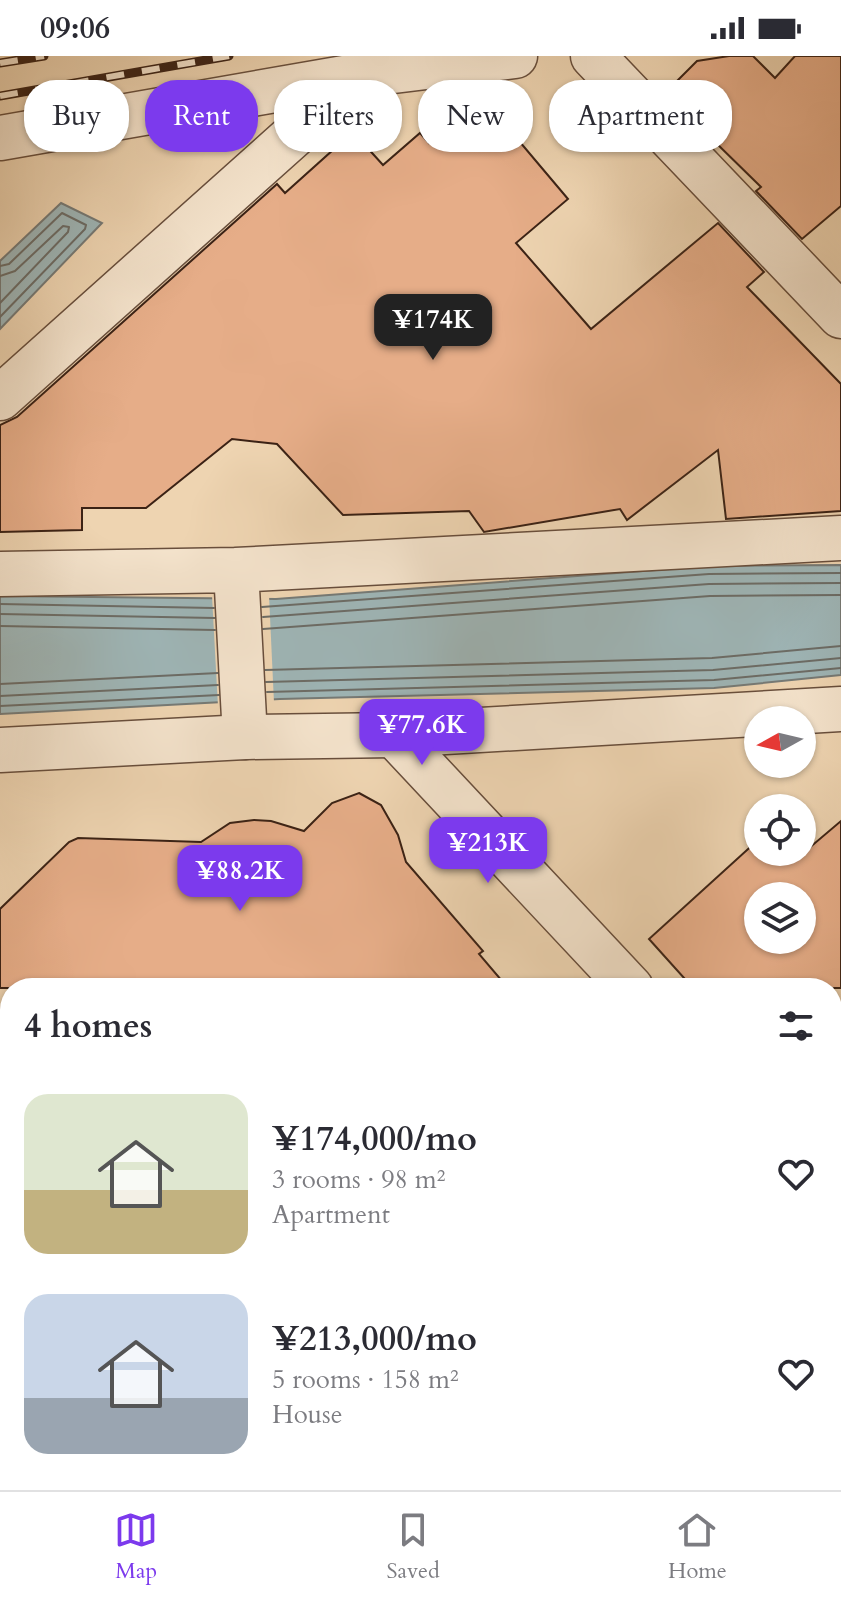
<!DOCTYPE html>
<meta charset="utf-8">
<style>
:root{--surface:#fff;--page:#f2f2f3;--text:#2b2b33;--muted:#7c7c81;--line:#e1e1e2;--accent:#7c3aed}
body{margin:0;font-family:Cardo,serif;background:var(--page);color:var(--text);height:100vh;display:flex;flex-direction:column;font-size:30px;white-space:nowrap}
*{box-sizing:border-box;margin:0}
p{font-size:26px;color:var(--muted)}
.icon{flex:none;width:44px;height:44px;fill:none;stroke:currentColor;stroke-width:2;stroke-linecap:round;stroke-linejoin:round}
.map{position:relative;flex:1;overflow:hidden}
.details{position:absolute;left:0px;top:922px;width:842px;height:512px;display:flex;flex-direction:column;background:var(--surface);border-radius:32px 32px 0 0;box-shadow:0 2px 6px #0004}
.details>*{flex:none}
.top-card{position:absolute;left:24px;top:24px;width:794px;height:72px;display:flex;gap:16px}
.needle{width:52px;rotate:262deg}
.fabs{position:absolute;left:744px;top:650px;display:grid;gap:16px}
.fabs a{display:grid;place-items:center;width:72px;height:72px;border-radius:50%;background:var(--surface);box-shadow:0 2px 6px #0004;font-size:40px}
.price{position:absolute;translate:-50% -68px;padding:0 18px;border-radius:16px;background:var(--accent);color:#fff;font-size:26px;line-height:52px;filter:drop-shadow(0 2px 4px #0008)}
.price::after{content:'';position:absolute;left:50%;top:48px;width:24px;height:18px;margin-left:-12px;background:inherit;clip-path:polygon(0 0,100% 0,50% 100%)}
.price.current{background:#222;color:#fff}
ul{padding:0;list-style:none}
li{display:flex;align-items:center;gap:24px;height:200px;padding:0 24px}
li span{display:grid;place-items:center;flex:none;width:224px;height:160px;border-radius:24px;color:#555}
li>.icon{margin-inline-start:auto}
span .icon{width:96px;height:96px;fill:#fffc;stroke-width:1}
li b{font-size:34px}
h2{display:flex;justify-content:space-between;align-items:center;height:96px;padding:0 24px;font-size:34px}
.pill{padding:0 28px;border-radius:32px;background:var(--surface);box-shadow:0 2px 6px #0004;font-size:28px;line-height:72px}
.pill.current{background:var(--accent);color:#fff}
.status{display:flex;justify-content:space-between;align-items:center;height:56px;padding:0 40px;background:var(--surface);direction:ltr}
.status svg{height:22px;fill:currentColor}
.tab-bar{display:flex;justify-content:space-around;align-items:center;height:112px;border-top:2px solid var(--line);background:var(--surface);font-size:22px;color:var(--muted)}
.tab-bar a{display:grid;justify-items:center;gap:4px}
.tab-bar .current{color:var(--accent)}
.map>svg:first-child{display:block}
.water{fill:#9eb5b6;stroke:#767a76;stroke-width:2}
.pier{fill:#eed4b1}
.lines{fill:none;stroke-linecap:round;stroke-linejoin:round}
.shore{stroke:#6c6c66;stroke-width:2}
.building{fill:#e6ad88;stroke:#3b2215;stroke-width:2;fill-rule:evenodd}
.pedestrian-casing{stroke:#684e3c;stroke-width:47}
.minor-casing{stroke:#684e3c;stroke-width:47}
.tertiary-casing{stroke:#684e3c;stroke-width:47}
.pedestrian{stroke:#f4e3cc;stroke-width:44}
.minor{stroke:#f4e3cc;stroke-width:44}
.tertiary{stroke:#f4e3cc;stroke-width:44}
.rail-casing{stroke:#3b2215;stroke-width:9}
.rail{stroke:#f4e3cc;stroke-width:6;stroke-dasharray:18;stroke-linecap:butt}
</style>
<div class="status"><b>09:06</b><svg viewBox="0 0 49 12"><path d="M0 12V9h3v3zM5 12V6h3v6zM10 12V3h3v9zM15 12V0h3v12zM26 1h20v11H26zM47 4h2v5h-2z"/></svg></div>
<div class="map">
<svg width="841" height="1434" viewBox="0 0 841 1434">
<rect width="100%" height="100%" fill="#eed4b1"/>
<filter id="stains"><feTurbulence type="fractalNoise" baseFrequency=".0025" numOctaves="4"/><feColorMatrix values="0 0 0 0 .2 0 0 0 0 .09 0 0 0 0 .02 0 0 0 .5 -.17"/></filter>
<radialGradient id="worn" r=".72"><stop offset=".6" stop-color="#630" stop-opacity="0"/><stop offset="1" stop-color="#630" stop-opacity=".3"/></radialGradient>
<!-- water -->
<path class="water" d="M 61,147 L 102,167 L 0,273 L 0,205 Z
M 841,509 L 841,619 L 714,632 L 280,643 L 0,658 L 0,540 L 276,543 L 709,510 Z"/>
<!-- pier -->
<path class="pier" d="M 269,539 L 274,647 L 218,651 L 212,540 Z"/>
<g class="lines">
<!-- shore -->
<path class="shore" d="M 0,210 L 9,208 L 62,157 L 86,169 L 85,173 L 0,261
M 0,220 L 15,215 L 63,170 L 69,171 L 68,176 L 0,247
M 0,548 L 214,552
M 262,551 L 709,518 L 841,517
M 0,558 L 215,562
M 263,561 L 709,528 L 841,527
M 0,570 L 215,574
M 263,573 L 710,540 L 841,539
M 265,614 L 712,602 L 841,590
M 266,626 L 713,614 L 841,602
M 0,628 L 218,617
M 267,636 L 714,624 L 841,612
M 0,640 L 218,629
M 0,650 L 219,639"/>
</g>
<!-- building -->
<path class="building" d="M 729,0 L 753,0 L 775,22 L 795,0 L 841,0 L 841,150 L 802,183 L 756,135 L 761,131 L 665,37 L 697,5 Z
M 482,41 L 568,143 L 516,187 L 591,273 L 718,167 L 764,216 L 747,231 L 841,328 L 841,455 L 726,463 L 718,394 L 627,464 L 620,453 L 484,476 L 469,455 L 343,459 L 277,388 L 232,383 L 146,452 L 82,452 L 82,474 L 0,476 L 0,369 L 17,361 L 277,128 L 285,137 L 353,76 L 383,109 L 420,77 L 429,87 Z
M 359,737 L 381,749 L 398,779 L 406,806 L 483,895 L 479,898 L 508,932 L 0,932 L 0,853 L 69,786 L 78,782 L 201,786 L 230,767 L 254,764 L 271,765 L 304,775 L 332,747 Z
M 841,765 L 841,932 L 693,932 L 649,883 L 758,784 L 758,796 L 802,796 L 802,787 L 808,793 ZM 758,840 L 802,840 L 802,884 L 758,884 Z"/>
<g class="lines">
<!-- pedestrian casing -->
<g class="pedestrian-casing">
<path id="pedestrian" d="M 0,82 L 361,19 L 515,0"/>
</g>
<!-- minor casing -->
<g class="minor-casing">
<path id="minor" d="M 593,0 L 841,260
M 236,514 L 841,482
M 0,518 L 236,514 L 245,681
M 394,679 L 631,932
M 0,1055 L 10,1066
M 832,1147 L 841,1156
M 335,1424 L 344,1434
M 264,1434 L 276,1424"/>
</g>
<!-- tertiary casing -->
<g class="tertiary-casing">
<path id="tertiary" d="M 0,342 L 361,19
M 0,694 L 245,681 L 394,679 L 841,653"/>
</g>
<!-- pedestrian -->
<use href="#pedestrian" class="pedestrian"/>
<!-- minor -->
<use href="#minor" class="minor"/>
<!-- tertiary -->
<use href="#tertiary" class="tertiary"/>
<!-- rail casing -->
<g class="rail-casing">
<path id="rail" d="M 0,7 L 44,0
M 0,40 L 229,0"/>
</g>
<!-- rail -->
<use href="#rail" class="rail"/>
</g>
<rect width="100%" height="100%" filter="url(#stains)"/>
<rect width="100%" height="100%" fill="url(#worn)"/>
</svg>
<div class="fabs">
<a><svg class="needle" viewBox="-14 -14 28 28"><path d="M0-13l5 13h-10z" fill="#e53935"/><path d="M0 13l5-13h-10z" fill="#7c7c81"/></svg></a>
<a><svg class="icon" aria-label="locate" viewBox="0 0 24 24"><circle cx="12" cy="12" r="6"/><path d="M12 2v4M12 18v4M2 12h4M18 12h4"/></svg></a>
<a><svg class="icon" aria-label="layers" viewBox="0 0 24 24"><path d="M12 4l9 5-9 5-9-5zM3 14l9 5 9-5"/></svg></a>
</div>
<b class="price current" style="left:433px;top:306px">¥174K</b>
<b class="price" style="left:422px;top:711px">¥77.6K</b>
<b class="price" style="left:488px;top:829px">¥213K</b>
<b class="price" style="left:240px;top:857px">¥88.2K</b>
<div class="top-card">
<a class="pill">Buy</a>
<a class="pill current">Rent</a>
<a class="pill">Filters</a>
<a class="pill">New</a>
<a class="pill">Apartment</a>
</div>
<section class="details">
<h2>4 homes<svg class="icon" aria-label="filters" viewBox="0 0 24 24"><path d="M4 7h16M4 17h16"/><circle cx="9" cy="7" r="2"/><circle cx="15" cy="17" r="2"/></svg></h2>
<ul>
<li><span style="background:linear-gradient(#dfe7d0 60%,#c2b280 0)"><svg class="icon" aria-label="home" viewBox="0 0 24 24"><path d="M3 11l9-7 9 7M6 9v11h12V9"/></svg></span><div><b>¥174,000/mo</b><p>3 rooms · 98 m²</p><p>Apartment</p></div><svg class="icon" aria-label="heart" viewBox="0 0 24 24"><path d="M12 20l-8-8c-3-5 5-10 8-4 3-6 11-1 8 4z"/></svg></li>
<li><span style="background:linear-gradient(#c9d6e8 65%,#9aa5b1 0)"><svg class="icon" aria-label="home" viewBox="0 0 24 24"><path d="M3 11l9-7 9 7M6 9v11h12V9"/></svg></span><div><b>¥213,000/mo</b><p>5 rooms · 158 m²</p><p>House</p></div><svg class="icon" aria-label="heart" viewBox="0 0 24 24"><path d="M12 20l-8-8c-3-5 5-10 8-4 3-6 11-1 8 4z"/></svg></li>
</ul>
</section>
</div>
<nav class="tab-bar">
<a class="current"><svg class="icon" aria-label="map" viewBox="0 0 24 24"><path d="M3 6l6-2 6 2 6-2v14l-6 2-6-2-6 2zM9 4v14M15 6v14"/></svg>Map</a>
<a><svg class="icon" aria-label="saved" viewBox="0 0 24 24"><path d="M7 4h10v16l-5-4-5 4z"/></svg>Saved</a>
<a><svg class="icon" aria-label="home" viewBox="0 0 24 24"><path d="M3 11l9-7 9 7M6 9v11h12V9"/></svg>Home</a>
</nav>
